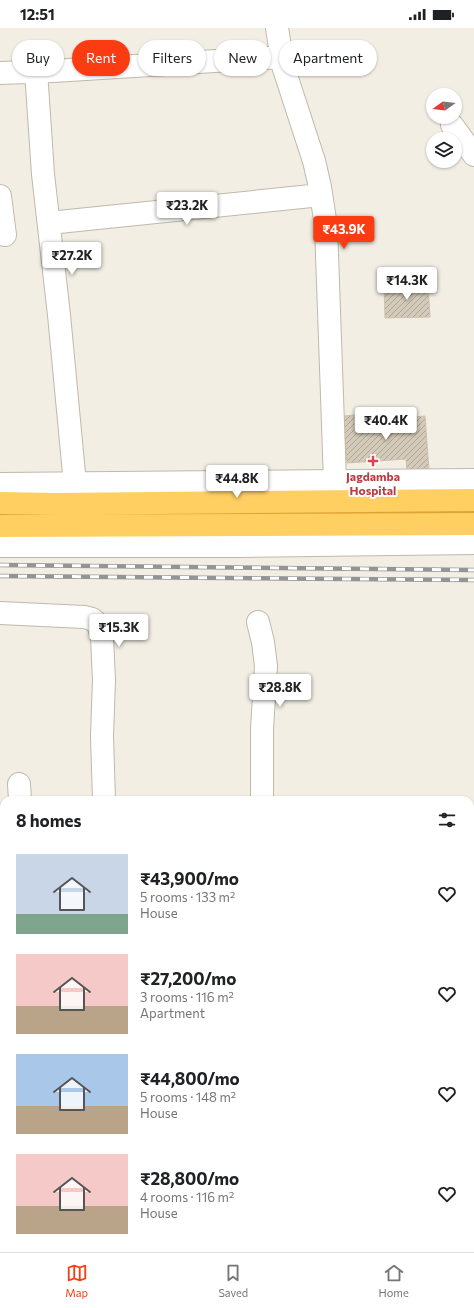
<!DOCTYPE html>
<meta charset="utf-8">
<style>
:root{--surface:#fff;--page:#f2f2f2;--text:#202124;--muted:#757577;--line:#e0e0e0;--accent:#fb3b11}
body{margin:0;font-family:Commissioner,sans-serif;background:var(--page);color:var(--text);height:100vh;display:flex;flex-direction:column;font-size:15px;white-space:nowrap}
*{box-sizing:border-box;margin:0}
p{font-size:13px;color:var(--muted)}
.icon{flex:none;width:22px;height:22px;fill:none;stroke:currentColor;stroke-width:2;stroke-linecap:round;stroke-linejoin:round}
.map{position:relative;flex:1;overflow:hidden}
.side{position:absolute;left:0px;top:768px;width:474px;height:456px;display:flex;flex-direction:column;background:var(--surface);border-radius:12px 12px 0 0;box-shadow:0 1px 3px #0004}
.side>*{flex:none}
.hud{position:absolute;left:12px;top:12px;width:450px;height:36px;display:flex;gap:8px}
.needle{width:26px;rotate:255deg}
.controls{position:absolute;left:426px;top:60px;display:grid;gap:8px}
.controls a{display:grid;place-items:center;width:36px;height:36px;border-radius:50%;background:var(--surface);box-shadow:0 1px 3px #0004;font-size:20px}
.price{position:absolute;translate:-50% -34px;padding:0 9px;border-radius:4px;background:#fff;color:#222;font-size:13px;line-height:26px;filter:drop-shadow(0 1px 2px #0008)}
.price::after{content:'';position:absolute;left:50%;top:24px;width:12px;height:9px;margin-left:-6px;background:inherit;clip-path:polygon(0 0,100% 0,50% 100%)}
.price.active{background:var(--accent);color:#fff}
ul{padding:0;list-style:none}
li{display:flex;align-items:center;gap:12px;height:100px;padding:0 16px}
li span{display:grid;place-items:center;flex:none;width:112px;height:80px;border-radius:0px;color:#555}
li>.icon{margin-inline-start:auto}
span .icon{width:48px;height:48px;fill:#fffc;stroke-width:1}
li b{font-size:17px}
h2{display:flex;justify-content:space-between;align-items:center;height:48px;padding:0 16px;font-size:17px}
.tag{padding:0 14px;border-radius:18px;background:var(--surface);box-shadow:0 1px 3px #0004;font-size:14px;line-height:36px}
.tag.active{background:var(--accent);color:#fff}
.status{display:flex;justify-content:space-between;align-items:center;height:28px;padding:0 20px;background:var(--surface);direction:ltr}
.status svg{height:11px;fill:currentColor}
.menu{display:flex;justify-content:space-around;align-items:center;height:56px;border-top:1px solid var(--line);background:var(--surface);font-size:11px;color:var(--muted)}
.menu a{display:grid;justify-items:center;gap:2px}
.menu .active{color:var(--accent)}
.map>svg:first-child{display:block}
.building{fill:url(#building-hatch);stroke:#cec2ac}
.lines{fill:none;stroke-linecap:round;stroke-linejoin:round}
.minor-casing{stroke:#c0b9a9;stroke-width:24}
.highway-casing{stroke:#dea432;stroke-width:24}
.minor{stroke:#fff;stroke-width:22}
.highway{stroke:#ffcf62;stroke-width:22}
.rail-casing{stroke:#949494;stroke-width:4.5}
.rail{stroke:#fff;stroke-width:3;stroke-dasharray:9;stroke-linecap:butt}
.health-dot{fill:#e0444e;stroke:#fff;stroke-width:1.5}
.labels{text-anchor:middle;dominant-baseline:central;stroke-width:4;stroke-linejoin:round;paint-order:stroke}
.health-label{font-size:12px;font-weight:bold;fill:#be3a42;stroke:#fff}
</style>
<div class="status"><b>12:51</b><svg viewBox="0 0 49 12"><path d="M0 12V9h3v3zM5 12V6h3v6zM10 12V3h3v9zM15 12V0h3v12zM26 1h20v11H26zM47 4h2v5h-2z"/></svg></div>
<div class="map">
<svg width="474" height="1224" viewBox="0 0 474 1224">
<defs>
<pattern id="building-hatch" width="6" height="6" patternUnits="userSpaceOnUse"><rect width="6" height="6" fill="#d4cab9"/><path d="M-1 1l2-2M0 6l6-6M5 7l2-2" fill="none" stroke="#aea597"/></pattern>
</defs>
<rect width="100%" height="100%" fill="#f2eee4"/>
<!-- building -->
<path class="building" d="M 428,256 L 430,289 L 385,290 L 384,257 Z
M 379,385 L 380,399 L 390,398 L 389,386 L 404,385 L 405,401 L 415,401 L 414,389 L 425,388 L 429,442 L 407,444 L 406,431 L 347,435 L 343,388 Z"/>
<g class="lines">
<!-- minor casing -->
<g class="minor-casing">
<path id="minor" d="M 277,0 L 283,38 L 314,133 L 320,159 L 326,198 L 335,453
M 36,43 L 43,146 L 59,287 L 75,456
M 0,45 L 53,43 L 282,29
M 452,97 L 474,127
M 0,168 L 5,207
M 49,195 L 321,167
M 0,456 L 474,452
M 0,518 L 241,518 L 474,515
M 0,585 L 84,589 L 92,591 L 98,596 L 102,609 L 104,652 L 102,708 L 104,772
M 258,594 L 263,614 L 266,638 L 262,701 L 262,772
M 19,756 L 20,772
M 0,843 L 4,842
M 470,909 L 474,909
M 0,931 L 4,931
M 470,1007 L 474,1063
M 0,1088 L 4,1087
M 179,1220 L 179,1224
M 332,1220 L 334,1224
M 379,1220 L 379,1224"/>
</g>
<!-- highway casing -->
<g class="highway-casing">
<path id="highway" d="M 0,475 L 56,476 L 474,472
M 0,498 L 474,496"/>
</g>
<!-- minor -->
<use href="#minor" class="minor"/>
<!-- highway -->
<use href="#highway" class="highway"/>
<!-- rail casing -->
<g class="rail-casing">
<path id="rail" d="M 0,537 L 474,542
M 0,548 L 474,552"/>
</g>
<!-- rail -->
<use href="#rail" class="rail"/>
</g>
<!-- markers -->
<path class="health-dot" d="M371 427h4v4h4v4h-4v4h-4v-4h-4v-4h4z"/>
<g class="labels">
<!-- health labels -->
<g class="health-label">
<text x="373" y="448">Jagdamba<tspan x="373" dy="14">Hospital</tspan></text>
</g>
</g>
</svg>
<div class="controls">
<a><svg class="needle" viewBox="-14 -14 28 28"><path d="M0-13l5 13h-10z" fill="#e53935"/><path d="M0 13l5-13h-10z" fill="#757577"/></svg></a>
<a><svg class="icon" aria-label="layers" viewBox="0 0 24 24"><path d="M12 4l9 5-9 5-9-5zM3 14l9 5 9-5"/></svg></a>
</div>
<b class="price" style="left:187px;top:198px">₹23.2K</b>
<b class="price active" style="left:344px;top:222px">₹43.9K</b>
<b class="price" style="left:72px;top:248px">₹27.2K</b>
<b class="price" style="left:407px;top:273px">₹14.3K</b>
<b class="price" style="left:386px;top:413px">₹40.4K</b>
<b class="price" style="left:237px;top:471px">₹44.8K</b>
<b class="price" style="left:119px;top:620px">₹15.3K</b>
<b class="price" style="left:280px;top:680px">₹28.8K</b>
<div class="hud">
<a class="tag">Buy</a>
<a class="tag active">Rent</a>
<a class="tag">Filters</a>
<a class="tag">New</a>
<a class="tag">Apartment</a>
</div>
<section class="side">
<h2>8 homes<svg class="icon" aria-label="filters" viewBox="0 0 24 24"><path d="M4 7h16M4 17h16"/><circle cx="9" cy="7" r="2"/><circle cx="15" cy="17" r="2"/></svg></h2>
<ul>
<li><span style="background:linear-gradient(#c9d6e8 75%,#7fa58c 0)"><svg class="icon" aria-label="home" viewBox="0 0 24 24"><path d="M3 11l9-7 9 7M6 9v11h12V9"/></svg></span><div><b>₹43,900/mo</b><p>5 rooms · 133 m²</p><p>House</p></div><svg class="icon" aria-label="heart" viewBox="0 0 24 24"><path d="M12 20l-8-8c-3-5 5-10 8-4 3-6 11-1 8 4z"/></svg></li>
<li><span style="background:linear-gradient(#f6c9c9 65%,#b9a48a 0)"><svg class="icon" aria-label="home" viewBox="0 0 24 24"><path d="M3 11l9-7 9 7M6 9v11h12V9"/></svg></span><div><b>₹27,200/mo</b><p>3 rooms · 116 m²</p><p>Apartment</p></div><svg class="icon" aria-label="heart" viewBox="0 0 24 24"><path d="M12 20l-8-8c-3-5 5-10 8-4 3-6 11-1 8 4z"/></svg></li>
<li><span style="background:linear-gradient(#a9c7e8 65%,#b9a48a 0)"><svg class="icon" aria-label="home" viewBox="0 0 24 24"><path d="M3 11l9-7 9 7M6 9v11h12V9"/></svg></span><div><b>₹44,800/mo</b><p>5 rooms · 148 m²</p><p>House</p></div><svg class="icon" aria-label="heart" viewBox="0 0 24 24"><path d="M12 20l-8-8c-3-5 5-10 8-4 3-6 11-1 8 4z"/></svg></li>
<li><span style="background:linear-gradient(#f6c9c9 65%,#b9a48a 0)"><svg class="icon" aria-label="home" viewBox="0 0 24 24"><path d="M3 11l9-7 9 7M6 9v11h12V9"/></svg></span><div><b>₹28,800/mo</b><p>4 rooms · 116 m²</p><p>House</p></div><svg class="icon" aria-label="heart" viewBox="0 0 24 24"><path d="M12 20l-8-8c-3-5 5-10 8-4 3-6 11-1 8 4z"/></svg></li>
</ul>
</section>
</div>
<nav class="menu">
<a class="active"><svg class="icon" aria-label="map" viewBox="0 0 24 24"><path d="M3 6l6-2 6 2 6-2v14l-6 2-6-2-6 2zM9 4v14M15 6v14"/></svg>Map</a>
<a><svg class="icon" aria-label="saved" viewBox="0 0 24 24"><path d="M7 4h10v16l-5-4-5 4z"/></svg>Saved</a>
<a><svg class="icon" aria-label="home" viewBox="0 0 24 24"><path d="M3 11l9-7 9 7M6 9v11h12V9"/></svg>Home</a>
</nav>
